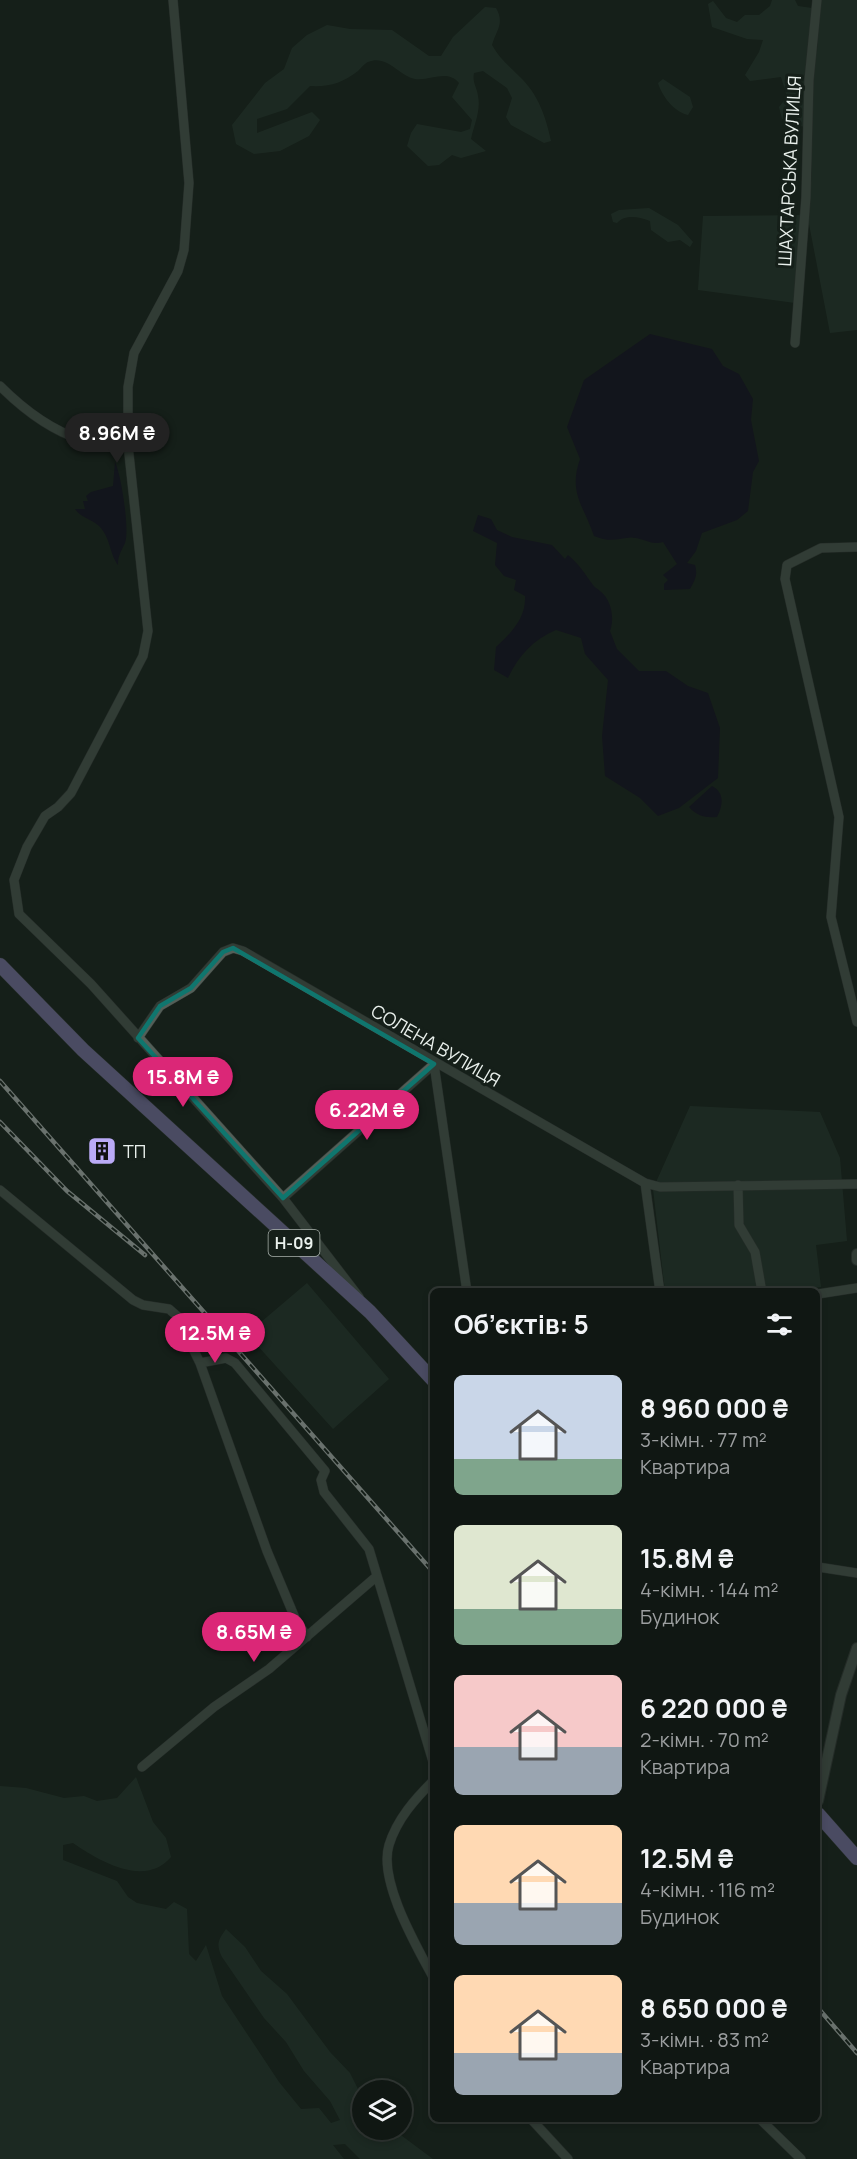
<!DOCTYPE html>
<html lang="uk">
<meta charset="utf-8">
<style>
:root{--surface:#101713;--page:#1e2421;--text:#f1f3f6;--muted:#9c9fa0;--line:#303633;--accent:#db2777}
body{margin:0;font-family:Manrope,sans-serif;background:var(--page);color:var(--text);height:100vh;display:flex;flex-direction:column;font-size:22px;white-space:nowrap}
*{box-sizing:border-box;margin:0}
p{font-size:20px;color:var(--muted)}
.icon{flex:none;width:33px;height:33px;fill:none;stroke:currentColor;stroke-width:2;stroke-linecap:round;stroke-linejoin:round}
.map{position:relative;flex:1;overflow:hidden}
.details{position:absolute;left:430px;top:1288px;width:390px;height:834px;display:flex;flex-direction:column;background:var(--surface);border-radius:9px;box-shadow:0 3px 9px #0003,0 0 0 2px var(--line)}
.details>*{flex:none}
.controls{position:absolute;left:352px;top:2080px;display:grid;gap:12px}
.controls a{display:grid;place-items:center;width:60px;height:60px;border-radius:50%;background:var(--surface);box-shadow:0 3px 9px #0003,0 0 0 2px var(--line);font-size:30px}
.price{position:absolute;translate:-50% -51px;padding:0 14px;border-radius:21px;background:var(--accent);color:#fff;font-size:20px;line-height:39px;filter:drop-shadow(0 2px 3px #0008)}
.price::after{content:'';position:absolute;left:50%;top:36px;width:18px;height:14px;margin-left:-9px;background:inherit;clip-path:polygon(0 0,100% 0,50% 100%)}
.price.current{background:#222;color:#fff}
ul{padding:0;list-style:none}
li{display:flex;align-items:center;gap:18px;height:150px;padding:0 24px}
li span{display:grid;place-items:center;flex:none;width:168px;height:120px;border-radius:9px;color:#555}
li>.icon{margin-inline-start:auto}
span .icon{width:72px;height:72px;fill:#fffc;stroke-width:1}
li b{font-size:26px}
h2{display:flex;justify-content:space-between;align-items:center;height:72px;padding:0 24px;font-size:26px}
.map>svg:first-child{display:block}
.green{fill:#25372d}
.water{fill:#0f091f}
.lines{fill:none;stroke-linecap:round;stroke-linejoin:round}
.minor-casing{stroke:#353c38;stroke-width:10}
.tertiary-casing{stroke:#353c38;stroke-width:12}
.primary-casing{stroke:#353c38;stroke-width:15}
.minor{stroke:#535f58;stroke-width:9}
.tertiary{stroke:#535f58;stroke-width:10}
.primary{stroke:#8b82ba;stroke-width:14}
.rail-casing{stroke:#ced6d2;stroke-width:4.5}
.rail{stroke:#151f19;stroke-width:2;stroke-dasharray:7;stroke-linecap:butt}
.marked{fill:none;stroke:#0f766e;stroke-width:4.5;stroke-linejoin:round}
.labels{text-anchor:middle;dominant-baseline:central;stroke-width:6;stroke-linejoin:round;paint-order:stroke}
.shield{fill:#151f19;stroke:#aab2ad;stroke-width:1.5}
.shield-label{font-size:16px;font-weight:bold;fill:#eaf1ed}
.street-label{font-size:18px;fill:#eaf1ed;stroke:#151f19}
.poi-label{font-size:18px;fill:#eaf1ed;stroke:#151f19;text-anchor:start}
</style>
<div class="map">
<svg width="857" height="2159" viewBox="0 0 857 2159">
<rect width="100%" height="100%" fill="#151f19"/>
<!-- green -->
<path class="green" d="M 772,0 L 795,0 L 798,6 L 812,8 L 809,51 L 817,52 L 820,0 L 857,0 L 857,330 L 830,333 L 809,224 L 800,225 L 795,303 L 698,290 L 703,216 L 809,215 L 812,166 L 810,128 L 791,124 L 782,119 L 779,107 L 787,97 L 781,77 L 750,81 L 745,75 L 759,52 L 763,40 L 747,39 L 712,27 L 708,4 L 713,1 L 726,18 L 737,22 L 745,15 L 759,15 L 770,6 Z
M 485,7 L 496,8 C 505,24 496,30 492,45 C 499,58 509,66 520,77 C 538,94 546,117 551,141 L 544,143 L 511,125 L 506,117 L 512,98 L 507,88 L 483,71 L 474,73 C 472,83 477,87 478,96 C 481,111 474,125 471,139 L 486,151 L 461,158 L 452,155 L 439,165 L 428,166 L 407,146 L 411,133 L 417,124 L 461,132 L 470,129 L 472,120 L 452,97 L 459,83 C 447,69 431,81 415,79 C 399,76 387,54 368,62 C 365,63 361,68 358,71 C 342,83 330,87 310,86 L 287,109 L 257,119 L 257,133 L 312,112 L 320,120 L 309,136 L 280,151 L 254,154 L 236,144 L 232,125 L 265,83 L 284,69 L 292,48 L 307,35 L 327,25 L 350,29 L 392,30 L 429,56 L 441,56 L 453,37 Z
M 663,79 L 690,97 L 693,107 L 688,115 C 674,112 662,96 658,83 Z
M 649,208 L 678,225 L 693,242 L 690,247 L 680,240 L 668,242 L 651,230 L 650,221 C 640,217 625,214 617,223 L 613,222 L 611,214 L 619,210 Z
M 690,1106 L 820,1112 L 840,1158 L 847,1241 L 816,1245 L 821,1287 L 782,1292 L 665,1291 L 653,1189 Z
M 307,1283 L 389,1379 L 333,1429 L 247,1334 Z
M 136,1777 L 153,1822 L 166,1838 L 171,1857 C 145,1888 99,1861 73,1843 L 63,1845 L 63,1860 L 117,1881 L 128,1897 L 137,1903 L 166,1909 L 174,1902 L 187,1909 L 189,1954 L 196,1961 L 206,1945 L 222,1996 L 279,2082 L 301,2109 L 319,2108 L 331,2123 L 340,2120 L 330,2101 L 304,2071 L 286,2042 L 264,2018 L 222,1957 C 216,1945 218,1940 226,1929 L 245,1947 L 261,1971 L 287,1994 L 330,2052 L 350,2073 L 363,2099 L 363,2130 L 394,2130 L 433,2159 L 360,2159 L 345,2144 L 333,2145 L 344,2159 L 0,2159 L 0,1786 L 26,1788 L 64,1798 L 84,1796 L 97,1801 L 117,1798 Z"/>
<!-- water -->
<path class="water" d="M 650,334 L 712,349 L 723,366 L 739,374 L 753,399 L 751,420 L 759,461 L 753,472 L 748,511 L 737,520 L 702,533 L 696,551 L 687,563 L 695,565 C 698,575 695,580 690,589 L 664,590 L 664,584 L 668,580 L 663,575 L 677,564 L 663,542 C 651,545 647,540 636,538 C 623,535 615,545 594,536 C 584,506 568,493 580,459 L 567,427 L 584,380 Z
M 115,462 C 121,474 130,530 125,543 C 121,552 118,555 118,565 C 109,553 111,538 99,526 C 92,519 81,518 75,509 L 85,509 L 83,501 L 88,501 L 86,496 L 91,492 L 113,486 Z
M 478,515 L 491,519 L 497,530 L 512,537 L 552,545 L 565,559 L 568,555 C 579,564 585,574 593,585 C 596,589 596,587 600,591 C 611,599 615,618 610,631 L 617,649 L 639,671 L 666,671 L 688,686 L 708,693 L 720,728 L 718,778 L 679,808 L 658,816 L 640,798 L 605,776 L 602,736 L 608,680 L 585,654 L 581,638 L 556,630 C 534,639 518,656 508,678 L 494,670 L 496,647 C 512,632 526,618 525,596 L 514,590 L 516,580 L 504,576 L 495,565 L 497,543 L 473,531 Z
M 712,786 C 725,793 723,805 717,817 C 705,818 697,816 689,807 Z"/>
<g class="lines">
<!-- minor casing -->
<g class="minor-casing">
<path id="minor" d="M 173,0 L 189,183 L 184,250 L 178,271 L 134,353 L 128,387 L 128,445 L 148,631 L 143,656 L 71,793 L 58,807 L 45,816 L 27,847 L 14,880 L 19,914 L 91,984 L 283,1198 L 359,1297
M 795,343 L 806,197 L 809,80 L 817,0
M 0,386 C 23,409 50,430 82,440 C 97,444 113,441 128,445
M 857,547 L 821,548 L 787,565 L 785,579 L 839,817 L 831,917 L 857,1022
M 138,1038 L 160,1006 L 191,988 L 223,952 L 233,948 L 243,951 L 645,1183 L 660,1292
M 434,1064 L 467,1292
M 645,1183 L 660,1187 L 857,1184
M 738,1185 L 739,1225 L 755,1252 L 762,1292
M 0,1190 L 133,1300 L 143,1305 L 169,1309 L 177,1316 L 200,1363 L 267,1551 L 295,1618 L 307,1637
M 283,1198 L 434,1064
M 818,1294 L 857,1288
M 200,1363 L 226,1358 L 235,1363 L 325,1471 L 321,1480 L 324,1492 L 369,1549 L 434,1765
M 818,1567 L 857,1573
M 142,1767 L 214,1707 L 269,1669 L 377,1576
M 434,1780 C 415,1799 397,1819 389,1845 C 378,1881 417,1947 434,1979
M 532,2120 L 568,2159
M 761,2120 L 801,2159"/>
</g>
<!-- tertiary casing -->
<g class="tertiary-casing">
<path id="tertiary" d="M 857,1254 L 857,1260
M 818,1801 L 841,1695 L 857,1648"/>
</g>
<!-- primary casing -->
<g class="primary-casing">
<path id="primary" d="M 0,965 L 83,1050 L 370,1312 L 434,1381
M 818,1814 L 857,1858"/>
</g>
<!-- minor -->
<use href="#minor" class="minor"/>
<!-- tertiary -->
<use href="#tertiary" class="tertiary"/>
<!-- primary -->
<use href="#primary" class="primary"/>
<!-- rail casing -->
<g class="rail-casing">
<path id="rail" d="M 0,1081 L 434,1573
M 0,1122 L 67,1191 L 145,1255
M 818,2008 L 857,2053"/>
</g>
<!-- rail -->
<use href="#rail" class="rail"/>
</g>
<!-- marked area -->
<path d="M0 0H857V2159H0ZM 233,948 L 434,1064 L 283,1198 L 138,1038 L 160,1006 L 191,988 L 223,952 Z" fill="#151f19" fill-opacity=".55" fill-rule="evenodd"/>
<path class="marked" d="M 233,948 L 434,1064 L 283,1198 L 138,1038 L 160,1006 L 191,988 L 223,952 Z"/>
<!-- icons -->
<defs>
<g id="building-square" transform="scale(1.5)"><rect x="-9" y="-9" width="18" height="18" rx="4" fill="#baaaf6" stroke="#151f19"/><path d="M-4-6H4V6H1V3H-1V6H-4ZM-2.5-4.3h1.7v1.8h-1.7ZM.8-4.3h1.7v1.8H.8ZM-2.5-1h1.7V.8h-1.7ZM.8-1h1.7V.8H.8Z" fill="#111"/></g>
</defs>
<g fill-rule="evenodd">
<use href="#building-square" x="102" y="1151"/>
</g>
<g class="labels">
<!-- shield labels -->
<rect class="shield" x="268.5" y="1230" width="51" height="26" rx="4.5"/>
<g class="shield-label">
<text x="294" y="1243">Н-09</text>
</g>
<!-- street labels -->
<g class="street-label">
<text transform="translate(789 171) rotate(-87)">ШАХТАРСЬКА ВУЛИЦЯ</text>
<text transform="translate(436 1045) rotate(30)">СОЛЕНА ВУЛИЦЯ</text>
</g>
<!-- poi labels -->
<g class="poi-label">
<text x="123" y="1151">ТП</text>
</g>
</g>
</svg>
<div class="controls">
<a><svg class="icon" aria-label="layers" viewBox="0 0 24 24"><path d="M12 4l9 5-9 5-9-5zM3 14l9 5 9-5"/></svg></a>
</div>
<b class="price current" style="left:117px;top:464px">8.96M ₴</b>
<b class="price" style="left:183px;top:1108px">15.8M ₴</b>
<b class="price" style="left:367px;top:1141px">6.22M ₴</b>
<b class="price" style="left:215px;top:1364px">12.5M ₴</b>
<b class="price" style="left:254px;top:1663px">8.65M ₴</b>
<section class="details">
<h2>Об’єктів: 5<svg class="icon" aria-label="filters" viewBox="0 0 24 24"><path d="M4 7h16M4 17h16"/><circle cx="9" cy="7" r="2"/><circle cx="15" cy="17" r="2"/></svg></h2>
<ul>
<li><span style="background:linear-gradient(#c9d6e8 70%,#7fa58c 0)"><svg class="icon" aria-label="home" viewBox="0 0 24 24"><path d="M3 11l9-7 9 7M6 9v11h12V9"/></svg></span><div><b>8 960 000 ₴</b><p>3-кімн. · 77 m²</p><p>Квартира</p></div></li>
<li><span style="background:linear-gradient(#dfe7d0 70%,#7fa58c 0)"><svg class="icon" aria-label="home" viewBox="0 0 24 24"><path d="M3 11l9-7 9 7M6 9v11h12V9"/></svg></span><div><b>15.8M ₴</b><p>4-кімн. · 144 m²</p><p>Будинок</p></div></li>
<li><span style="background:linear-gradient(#f6c9c9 60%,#9aa5b1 0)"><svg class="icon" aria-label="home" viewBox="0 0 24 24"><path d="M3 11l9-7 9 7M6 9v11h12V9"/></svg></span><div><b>6 220 000 ₴</b><p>2-кімн. · 70 m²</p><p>Квартира</p></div></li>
<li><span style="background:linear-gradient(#ffd9b3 65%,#9aa5b1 0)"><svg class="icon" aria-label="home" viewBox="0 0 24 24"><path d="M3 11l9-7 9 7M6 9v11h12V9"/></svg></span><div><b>12.5M ₴</b><p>4-кімн. · 116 m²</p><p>Будинок</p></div></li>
<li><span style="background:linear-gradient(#ffd9b3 65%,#9aa5b1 0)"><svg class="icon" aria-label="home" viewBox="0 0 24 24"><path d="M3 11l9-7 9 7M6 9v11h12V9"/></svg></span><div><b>8 650 000 ₴</b><p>3-кімн. · 83 m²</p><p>Квартира</p></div></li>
</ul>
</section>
</div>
